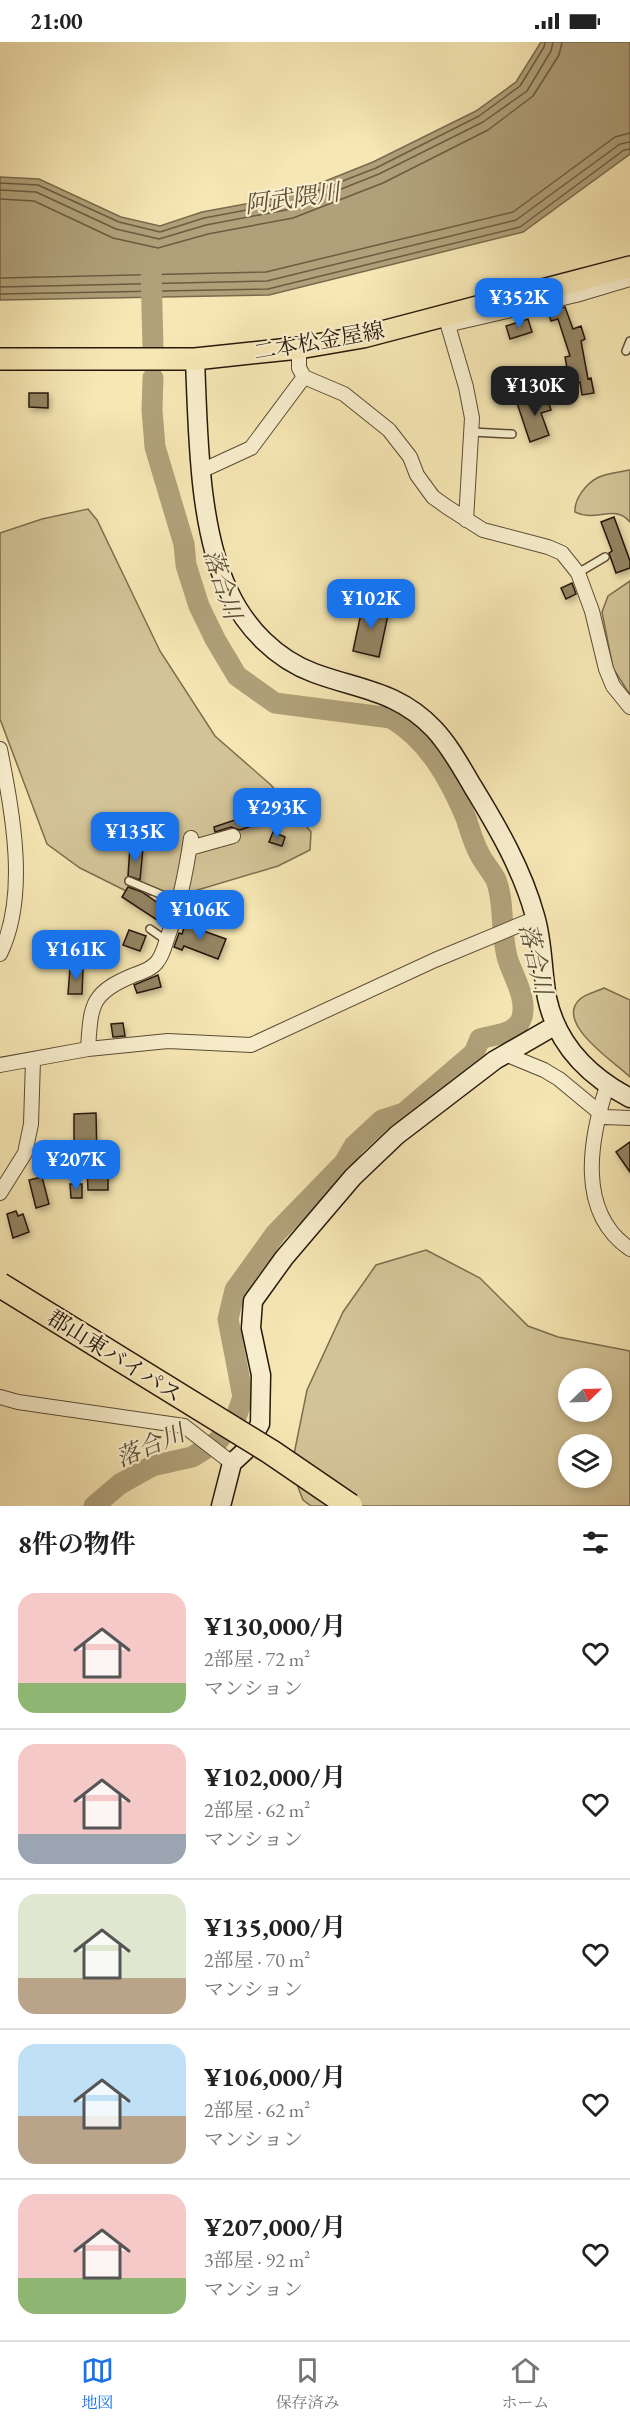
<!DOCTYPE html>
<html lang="ja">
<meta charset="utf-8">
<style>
:root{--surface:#fff;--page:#f6f6f6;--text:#222;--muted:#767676;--line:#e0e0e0;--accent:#1a73e8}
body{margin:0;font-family:"EB Garamond","Noto Serif JP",serif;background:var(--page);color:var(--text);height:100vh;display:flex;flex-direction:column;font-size:22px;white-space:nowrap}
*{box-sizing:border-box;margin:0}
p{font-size:20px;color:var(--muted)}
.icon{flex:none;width:33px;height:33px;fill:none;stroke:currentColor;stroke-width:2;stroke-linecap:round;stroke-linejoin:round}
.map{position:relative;height:1464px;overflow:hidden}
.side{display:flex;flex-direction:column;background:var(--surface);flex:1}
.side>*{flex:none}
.needle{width:39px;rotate:67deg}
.controls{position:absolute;left:558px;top:1326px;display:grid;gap:12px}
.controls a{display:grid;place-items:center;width:54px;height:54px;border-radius:50%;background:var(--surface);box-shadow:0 3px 9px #0003;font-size:30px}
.price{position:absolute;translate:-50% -51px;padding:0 14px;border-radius:12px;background:var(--accent);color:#fff;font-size:20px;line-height:39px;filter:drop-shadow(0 2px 3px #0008)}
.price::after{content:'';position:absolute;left:50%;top:36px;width:18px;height:14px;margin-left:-9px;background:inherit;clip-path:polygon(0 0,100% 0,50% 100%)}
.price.on{background:#222;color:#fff}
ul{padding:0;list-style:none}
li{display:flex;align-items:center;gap:18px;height:150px;padding:0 18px}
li+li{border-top:2px solid var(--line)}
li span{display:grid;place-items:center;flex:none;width:168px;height:120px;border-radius:18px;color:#555}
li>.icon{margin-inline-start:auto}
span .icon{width:72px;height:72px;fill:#fffc;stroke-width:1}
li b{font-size:26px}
h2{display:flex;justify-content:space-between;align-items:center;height:72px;padding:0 18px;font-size:26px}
.status{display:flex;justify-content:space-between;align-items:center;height:42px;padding:0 30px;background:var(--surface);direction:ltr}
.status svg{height:16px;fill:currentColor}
.tab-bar{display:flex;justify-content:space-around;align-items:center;height:84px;border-top:2px solid var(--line);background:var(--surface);font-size:16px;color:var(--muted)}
.tab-bar a{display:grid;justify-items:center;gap:3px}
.tab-bar .on{color:var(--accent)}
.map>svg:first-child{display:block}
.green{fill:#d3c497;stroke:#7d6e50;stroke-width:1.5;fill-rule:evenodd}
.water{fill:#b0a17a;stroke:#796a4d;stroke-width:1.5}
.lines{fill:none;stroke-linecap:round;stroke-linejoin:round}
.shore{stroke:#6c5c42;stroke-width:1.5}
.river{stroke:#b0a17a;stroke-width:21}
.building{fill:#938462;stroke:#27180a;stroke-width:1.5;filter:url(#shadow)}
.lane-casing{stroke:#5b4c34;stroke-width:10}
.street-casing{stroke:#5b4c34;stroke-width:16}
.secondary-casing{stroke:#27180a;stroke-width:21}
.primary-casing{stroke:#27180a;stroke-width:24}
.lane{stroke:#f9efce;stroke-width:7}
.street{stroke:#f9efce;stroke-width:14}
.secondary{stroke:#f9efce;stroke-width:18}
.primary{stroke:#f6e7b4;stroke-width:21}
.highway-bridge-casing{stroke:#27180a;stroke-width:27;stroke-linecap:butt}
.highway-bridge{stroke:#f6e7b4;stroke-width:24}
.labels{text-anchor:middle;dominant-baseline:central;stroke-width:4.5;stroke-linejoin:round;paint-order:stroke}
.street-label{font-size:22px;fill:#27180a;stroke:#f9efce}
.water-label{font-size:24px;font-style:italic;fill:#5e4f37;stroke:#f9efce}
</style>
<div class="status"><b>21:00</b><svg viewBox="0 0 49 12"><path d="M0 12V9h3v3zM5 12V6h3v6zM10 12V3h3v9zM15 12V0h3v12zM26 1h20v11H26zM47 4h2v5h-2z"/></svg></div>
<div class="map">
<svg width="630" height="1464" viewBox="0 0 630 1464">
<defs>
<filter id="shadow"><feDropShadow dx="2" dy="3.5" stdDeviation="3" flood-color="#0004"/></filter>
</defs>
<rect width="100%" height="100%" fill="#f6e7b4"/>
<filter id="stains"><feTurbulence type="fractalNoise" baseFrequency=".00333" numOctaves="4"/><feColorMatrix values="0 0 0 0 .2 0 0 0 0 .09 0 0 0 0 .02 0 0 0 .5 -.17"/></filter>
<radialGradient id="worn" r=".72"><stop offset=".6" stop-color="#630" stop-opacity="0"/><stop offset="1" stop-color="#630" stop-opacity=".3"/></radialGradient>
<!-- green -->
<path class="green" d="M 630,428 L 630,480 C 614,461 596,481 575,470 C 574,457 586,442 597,436 C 606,431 620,430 630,428 Z
M 88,467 L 97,478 L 160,609 L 215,694 L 271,743 L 296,771 L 311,790 L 310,808 L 278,824 L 191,850 L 136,854 L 80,826 L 47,802 L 0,677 L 0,491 L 42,477 Z
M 630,539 L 630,653 L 613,626 L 602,570 L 608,554 Z
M 604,946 L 630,958 L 630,1035 C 616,1021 555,982 579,958 C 584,952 596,950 604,946 Z
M 426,1208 L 480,1236 L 528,1284 L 558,1295 L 630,1309 L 630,1464 L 311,1464 L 303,1458 L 291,1427 L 307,1348 L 343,1270 L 376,1223 ZM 568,1336 L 602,1336 L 602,1370 L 568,1370 ZM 568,1402 L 602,1402 L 602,1436 L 568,1436 Z"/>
<!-- water -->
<path class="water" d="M 541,0 L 630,0 L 630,112 L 523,190 L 269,253 L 0,258 L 0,135 L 39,137 L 121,175 L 160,184 L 202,170 L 288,154 L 373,120 L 476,69 L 516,40 Z"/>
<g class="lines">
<!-- shore -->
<path class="shore" d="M 0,141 L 38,143 L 119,180 L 160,190 L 204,176 L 289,160 L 376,126 L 479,74 L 520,44 L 544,5 L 545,0
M 0,148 L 36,150 L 116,187 L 159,197 L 206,183 L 291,167 L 379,132 L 483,80 L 527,49 L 551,9 L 553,0
M 0,157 L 34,159 L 113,196 L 158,206 L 208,192 L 293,176 L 383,141 L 488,88 L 533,54 L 559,13 L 562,0
M 0,236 L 266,230 L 513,170 L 615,95 L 630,91
M 0,245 L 267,239 L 516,178 L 620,102 L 630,100
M 0,252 L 268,247 L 520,185 L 624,108 L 630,107"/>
<!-- river -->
<path class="river" d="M 151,226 L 153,307
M 94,1464 L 120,1442 L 152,1424 L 192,1415 L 218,1399 L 236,1375 L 243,1355 L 228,1277 L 235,1248 L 276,1191 L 344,1121 L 354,1104 L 382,1078 L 404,1071 L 474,1011 L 480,997 C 495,992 517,993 522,975 C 527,956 514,936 508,918 C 500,893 505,860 496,838 C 491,828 483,820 479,811 C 473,800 470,788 466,776 C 450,737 428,698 391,676 L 275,661 L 237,634 L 215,597 L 199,564 L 186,523 L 184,502 L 155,405 L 152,368 L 153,336"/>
</g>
<!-- building -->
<path class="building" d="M 565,265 L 573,287 L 581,284 L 585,297 L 581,299 L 588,337 L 591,336 L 594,351 L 582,353 L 580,340 L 574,341 L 573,336 L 569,337 L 565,315 L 570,314 L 558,277 L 551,279 L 548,269 Z
M 528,277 L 532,290 L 510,297 L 506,284 Z
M 29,351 L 48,351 L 48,366 L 29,365 Z
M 546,352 L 551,368 L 541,371 L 549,393 L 530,400 L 517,361 Z
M 614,475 L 630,519 L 630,526 L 616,531 L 609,511 L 612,509 L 601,480 Z
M 572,541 L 576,552 L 566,557 L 561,546 Z
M 363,562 L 389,568 L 379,615 L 353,609 Z
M 256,766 L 261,781 L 240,788 L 231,785 L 215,790 L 214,785 L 244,775 L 242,770 Z
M 273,790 L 285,795 L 282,804 L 269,800 Z
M 130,805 L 143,806 L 140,838 L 128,834 Z
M 128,845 L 142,850 L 165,866 L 157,878 L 122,855 Z
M 186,880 L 199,884 L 198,887 L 226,897 L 218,917 L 184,904 L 182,908 L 174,905 L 179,891 L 182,892 Z
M 129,888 L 146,894 L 140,909 L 123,903 Z
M 70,926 L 83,927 L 82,952 L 68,952 Z
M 158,933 L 161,945 L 137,951 L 134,943 Z
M 123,981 L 125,994 L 113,995 L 111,982 Z
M 96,1071 L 97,1118 L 108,1118 L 108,1148 L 88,1148 L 87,1125 L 79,1123 L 79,1118 L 87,1118 L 87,1106 L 74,1106 L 74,1072 Z
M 630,1100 L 630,1130 L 616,1110 Z
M 42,1135 L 49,1162 L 36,1166 L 29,1138 Z
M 70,1142 L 82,1142 L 82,1156 L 71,1156 Z
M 16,1169 L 18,1174 L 23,1172 L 29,1190 L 13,1196 L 7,1172 Z"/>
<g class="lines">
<!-- lane casing -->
<g class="lane-casing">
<path id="lane" d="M 626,309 L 630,299
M 472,390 L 512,392
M 578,531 L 605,515
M 129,839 L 179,860
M 150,887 L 167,899"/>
</g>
<!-- street casing -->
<g class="street-casing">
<path id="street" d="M 445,273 L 466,345 L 472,376 L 466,478
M 455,281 L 576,253 L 630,237
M 299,306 L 299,326 L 304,335 L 344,352 L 389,388 L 410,415 L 417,433 L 433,455 L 447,465 L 483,488 L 548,505 L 562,511 L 578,531 L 592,569 L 606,627 L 613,644 L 630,665
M 201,429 L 251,406 L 304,335
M 0,707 C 12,769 29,853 0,912
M 190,806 L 233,794
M 88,1007 C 91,963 90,951 134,933 C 142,930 152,927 157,920 C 163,913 165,903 168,894 C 180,862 186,830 191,796
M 505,1012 L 544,1028 L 559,1037 L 605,1075 L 630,1076
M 0,1023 L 88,1007 L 168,999 L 251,1003 L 435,918 L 536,876
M 607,1044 C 590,1097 576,1170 630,1207
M 0,1151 L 25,1111 L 31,1082 L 33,1018
M 0,1355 L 18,1360 L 184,1384 L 232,1421"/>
</g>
<!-- secondary casing -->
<g class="secondary-casing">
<path id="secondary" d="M 195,317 C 198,388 198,486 229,550 C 246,586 276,617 314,631 C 360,648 398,649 434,687 C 450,704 461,725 473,745 C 498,786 522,827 535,874 C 543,900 542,929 547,956 C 557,1003 590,1035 630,1056
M 221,1464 L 232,1421 L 245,1409 L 260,1382 L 261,1333 L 251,1286 L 253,1259 L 284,1216 L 353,1135 L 397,1093 L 495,1018 L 556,983"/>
</g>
<!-- primary casing -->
<g class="primary-casing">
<path id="primary" d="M 0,317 L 195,317 L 299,306 L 363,295 L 630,225"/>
</g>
<!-- lane -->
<use href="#lane" class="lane"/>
<!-- street -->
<use href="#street" class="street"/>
<!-- secondary -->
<use href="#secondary" class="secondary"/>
<!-- primary -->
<use href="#primary" class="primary"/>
<!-- highway-bridge casing -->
<g class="highway-bridge-casing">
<path id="highway-bridge" d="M 0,1243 L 271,1410 L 350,1464"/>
</g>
<!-- highway-bridge -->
<use href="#highway-bridge" class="highway-bridge"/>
</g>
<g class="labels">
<!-- street labels -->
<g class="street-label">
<text transform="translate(319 299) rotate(-10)">二本松金屋線</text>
<text transform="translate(115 1314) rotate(32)">郡山東バイパス</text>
</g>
<!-- water labels -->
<g class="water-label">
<text transform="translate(292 156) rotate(-8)">阿武隈川</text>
<text transform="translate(223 542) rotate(72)">落合川</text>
<text transform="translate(536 917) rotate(77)">落合川</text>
<text transform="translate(150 1403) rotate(-23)">落合川</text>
</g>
</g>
<rect width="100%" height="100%" filter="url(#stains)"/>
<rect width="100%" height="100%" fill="url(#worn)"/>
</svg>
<div class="controls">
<a><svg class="needle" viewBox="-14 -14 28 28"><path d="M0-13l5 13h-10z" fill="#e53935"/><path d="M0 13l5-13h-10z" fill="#767676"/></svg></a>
<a><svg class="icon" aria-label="layers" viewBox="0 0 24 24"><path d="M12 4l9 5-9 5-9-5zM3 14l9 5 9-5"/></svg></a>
</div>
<b class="price" style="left:519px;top:287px">¥352K</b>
<b class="price on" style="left:535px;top:375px">¥130K</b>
<b class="price" style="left:371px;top:588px">¥102K</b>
<b class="price" style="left:277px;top:797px">¥293K</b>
<b class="price" style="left:135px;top:821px">¥135K</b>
<b class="price" style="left:200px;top:899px">¥106K</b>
<b class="price" style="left:76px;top:939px">¥161K</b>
<b class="price" style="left:76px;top:1149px">¥207K</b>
</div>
<section class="side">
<h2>8件の物件<svg class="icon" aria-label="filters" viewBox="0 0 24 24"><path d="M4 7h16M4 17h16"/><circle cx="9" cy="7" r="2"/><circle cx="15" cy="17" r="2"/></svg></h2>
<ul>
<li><span style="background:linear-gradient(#f6c9c9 75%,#8fb573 0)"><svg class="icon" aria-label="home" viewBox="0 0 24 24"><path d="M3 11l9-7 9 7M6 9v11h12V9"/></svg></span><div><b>¥130,000/月</b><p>2部屋 · 72 m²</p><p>マンション</p></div><svg class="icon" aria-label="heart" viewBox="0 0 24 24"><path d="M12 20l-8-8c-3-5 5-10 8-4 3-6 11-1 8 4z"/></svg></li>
<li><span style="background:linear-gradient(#f6c9c9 75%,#9aa5b1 0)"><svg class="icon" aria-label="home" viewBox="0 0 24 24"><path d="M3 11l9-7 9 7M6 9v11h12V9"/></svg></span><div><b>¥102,000/月</b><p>2部屋 · 62 m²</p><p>マンション</p></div><svg class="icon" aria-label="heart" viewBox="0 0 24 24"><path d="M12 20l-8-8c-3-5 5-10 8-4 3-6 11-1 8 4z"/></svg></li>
<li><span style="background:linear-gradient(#dfe7d0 70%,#b9a48a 0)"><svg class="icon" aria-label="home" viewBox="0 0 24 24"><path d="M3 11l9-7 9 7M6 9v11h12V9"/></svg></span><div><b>¥135,000/月</b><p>2部屋 · 70 m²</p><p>マンション</p></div><svg class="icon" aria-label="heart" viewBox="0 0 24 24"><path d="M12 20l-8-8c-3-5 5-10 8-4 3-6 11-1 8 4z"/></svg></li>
<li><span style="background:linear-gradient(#bfe0f5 60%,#b9a48a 0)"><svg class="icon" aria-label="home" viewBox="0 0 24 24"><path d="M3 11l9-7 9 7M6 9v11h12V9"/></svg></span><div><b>¥106,000/月</b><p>2部屋 · 62 m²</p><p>マンション</p></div><svg class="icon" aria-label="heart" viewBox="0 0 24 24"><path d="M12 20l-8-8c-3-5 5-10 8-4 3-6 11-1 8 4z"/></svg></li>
<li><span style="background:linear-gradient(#f6c9c9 70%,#8fb573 0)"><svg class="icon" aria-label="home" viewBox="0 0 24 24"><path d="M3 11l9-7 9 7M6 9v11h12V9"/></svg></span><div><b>¥207,000/月</b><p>3部屋 · 92 m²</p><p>マンション</p></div><svg class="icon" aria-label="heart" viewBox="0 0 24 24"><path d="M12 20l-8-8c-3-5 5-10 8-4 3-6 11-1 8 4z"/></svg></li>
</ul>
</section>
<nav class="tab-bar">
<a class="on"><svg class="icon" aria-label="map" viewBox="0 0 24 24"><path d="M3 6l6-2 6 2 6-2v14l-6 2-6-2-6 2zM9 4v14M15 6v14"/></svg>地図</a>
<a><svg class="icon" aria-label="saved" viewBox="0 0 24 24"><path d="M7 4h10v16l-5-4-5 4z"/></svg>保存済み</a>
<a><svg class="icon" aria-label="home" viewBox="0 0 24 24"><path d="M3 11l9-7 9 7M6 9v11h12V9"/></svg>ホーム</a>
</nav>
